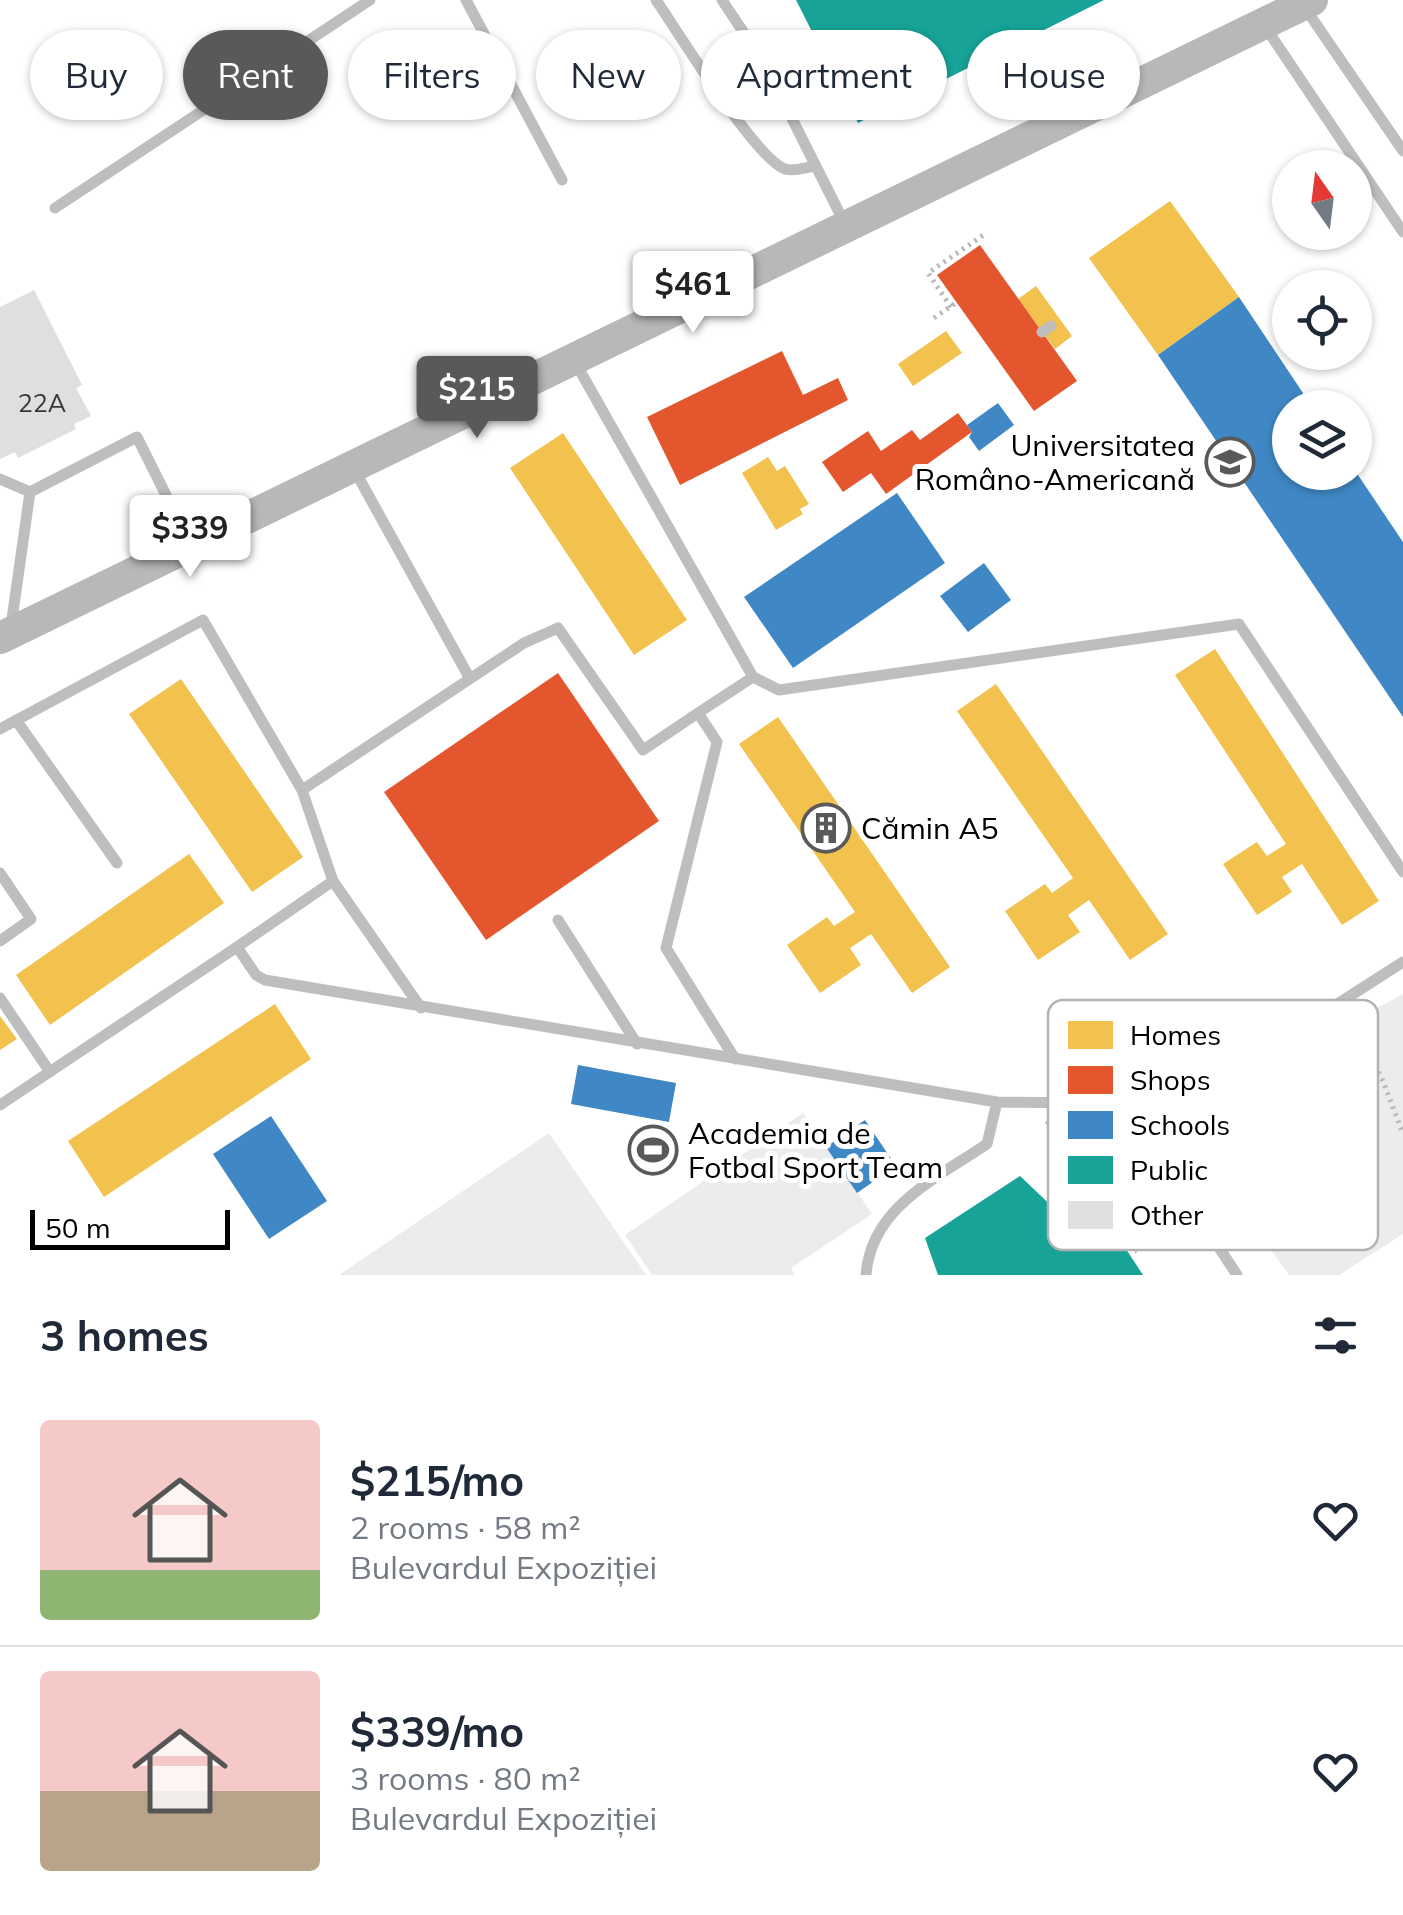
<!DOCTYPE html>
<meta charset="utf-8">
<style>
:root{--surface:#fff;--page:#f6f6f7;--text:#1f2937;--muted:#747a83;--line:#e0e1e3;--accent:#595959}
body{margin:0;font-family:Mulish,sans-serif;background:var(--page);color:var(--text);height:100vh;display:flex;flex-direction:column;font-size:38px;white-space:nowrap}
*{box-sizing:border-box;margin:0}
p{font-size:32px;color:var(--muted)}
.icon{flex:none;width:55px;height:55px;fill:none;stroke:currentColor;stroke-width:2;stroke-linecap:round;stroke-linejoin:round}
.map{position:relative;height:1275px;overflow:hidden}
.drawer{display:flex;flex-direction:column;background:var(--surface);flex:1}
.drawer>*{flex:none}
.guide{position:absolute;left:30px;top:30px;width:1345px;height:90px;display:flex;gap:20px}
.needle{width:65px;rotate:346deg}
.buttons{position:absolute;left:1272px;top:150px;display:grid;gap:20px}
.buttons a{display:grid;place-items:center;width:100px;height:100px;border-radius:50%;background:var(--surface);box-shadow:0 2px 8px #0004;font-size:50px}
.scale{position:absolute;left:30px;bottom:25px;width:200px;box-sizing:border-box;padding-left:10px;border:5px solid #000;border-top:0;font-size:28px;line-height:35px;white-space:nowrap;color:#000;-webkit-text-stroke:8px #fff;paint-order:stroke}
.price{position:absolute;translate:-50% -85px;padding:0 22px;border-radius:10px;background:#fff;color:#222;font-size:32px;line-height:65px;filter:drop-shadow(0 2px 5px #0008)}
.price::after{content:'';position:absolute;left:50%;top:60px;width:30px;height:22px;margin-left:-15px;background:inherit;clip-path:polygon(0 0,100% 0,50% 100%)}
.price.active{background:var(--accent);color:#fff}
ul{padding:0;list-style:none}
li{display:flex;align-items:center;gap:30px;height:250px;padding:0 40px}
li+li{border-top:2px solid var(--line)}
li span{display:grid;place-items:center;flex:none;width:280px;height:200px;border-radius:10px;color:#555}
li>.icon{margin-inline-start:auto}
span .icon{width:120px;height:120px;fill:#fffc;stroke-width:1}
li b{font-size:42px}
h2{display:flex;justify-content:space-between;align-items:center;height:120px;padding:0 40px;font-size:42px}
.tag{padding:0 35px;border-radius:45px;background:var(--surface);box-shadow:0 2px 8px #0004;font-size:35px;line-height:90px}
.tag.active{background:var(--accent);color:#fff}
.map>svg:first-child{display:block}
.green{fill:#ececec}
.homes{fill:#f2c14e}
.shops{fill:#e4572e}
.schools{fill:#3f88c5}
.public{fill:#17a398}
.building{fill:#dfdfdf}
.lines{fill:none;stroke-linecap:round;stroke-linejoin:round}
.path{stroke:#b9b9b9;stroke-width:5;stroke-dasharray:2.5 5;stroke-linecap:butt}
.lane{stroke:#bebebe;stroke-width:11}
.secondary{stroke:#b8b8b8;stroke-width:32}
.labels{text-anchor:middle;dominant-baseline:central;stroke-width:10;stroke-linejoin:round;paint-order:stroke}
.number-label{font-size:25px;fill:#383838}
.poi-label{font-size:30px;fill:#000;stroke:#fff;text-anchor:start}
.key{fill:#fff;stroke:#b2b2b2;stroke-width:2.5}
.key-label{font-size:28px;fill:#000}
</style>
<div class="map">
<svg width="1403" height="1275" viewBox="0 0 1403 1275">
<rect width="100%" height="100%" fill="#fff"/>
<!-- green -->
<path class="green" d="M 1403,994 L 1403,1234 L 1339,1275 L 1289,1275 L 1171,1109 L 1235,1085 Z
M 803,1113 L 872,1214 L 791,1268 L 795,1275 L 652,1275 L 625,1235 Z
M 549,1133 L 646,1275 L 339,1275 Z"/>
<!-- homes -->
<path class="homes" d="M 1170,201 L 1239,297 L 1158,355 L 1089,258 Z
M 1036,286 L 1072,336 L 1055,349 L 1018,299 Z
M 946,331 L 962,353 L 913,386 L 898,364 Z
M 563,433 L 687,620 L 634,655 L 510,468 Z
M 768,457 L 777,471 L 785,466 L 809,504 L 800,509 L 803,514 L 776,530 L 742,473 Z
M 1215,649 L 1379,901 L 1342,925 L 1302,864 L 1282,877 L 1292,892 L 1257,915 L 1223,864 L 1257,842 L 1267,856 L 1286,844 L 1175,675 Z
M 181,679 L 303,857 L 252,892 L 129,714 Z
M 996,684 L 1168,934 L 1130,960 L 1089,900 L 1068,915 L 1080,932 L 1038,960 L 1005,911 L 1045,884 L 1052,893 L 1073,878 L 957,711 Z
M 778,717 L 950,967 L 912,993 L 871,934 L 850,948 L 861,965 L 820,993 L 787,945 L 827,917 L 834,926 L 855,912 L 739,744 Z
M 189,854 L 224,903 L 50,1025 L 16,975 Z
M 275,1004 L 311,1059 L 104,1197 L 68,1141 Z
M 0,1016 L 17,1039 L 0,1050 Z"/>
<!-- shops -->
<path class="shops" d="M 980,245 L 1077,381 L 1034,411 L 937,275 Z
M 782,351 L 803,395 L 838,378 L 848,400 L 680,485 L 647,417 Z
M 958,413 L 972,432 L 886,494 L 871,473 L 843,492 L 822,462 L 868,431 L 881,451 L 912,430 L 920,440 Z
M 558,673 L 659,821 L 486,940 L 384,792 Z"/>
<!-- schools -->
<path class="schools" d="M 1239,297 L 1313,408 L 1290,408 L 1290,472 L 1356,472 L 1403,542 L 1403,717 L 1158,355 Z
M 998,403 L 1014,425 L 979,451 L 969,437 L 972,432 L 967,425 Z
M 897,493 L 945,563 L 793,668 L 744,597 Z
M 984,563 L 1011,600 L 968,632 L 940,596 Z
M 578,1065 L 676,1083 L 669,1122 L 571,1104 Z
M 271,1116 L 327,1201 L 269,1239 L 213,1154 Z
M 865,1120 L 896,1166 L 857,1193 L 826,1147 Z"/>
<!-- public -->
<path class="public" d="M 796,0 L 1104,0 L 858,123 Z
M 1020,1176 L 1060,1214 L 1090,1194 L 1143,1275 L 938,1275 L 925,1238 Z"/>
<!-- building -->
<path class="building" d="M 34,290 L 82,385 L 76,388 L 91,416 L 74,424 L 76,429 L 18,458 L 15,452 L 0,459 L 0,307 Z"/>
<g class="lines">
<!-- path -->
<path class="path" d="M 951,307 L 928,273 L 985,234
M 934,318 L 957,302
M 1352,1018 L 1383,1081 L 1403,1134
M 1047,1121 L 1137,1252"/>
<!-- lane -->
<path class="lane" d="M 466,0 L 562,180
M 656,0 C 678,32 755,158 785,169 C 795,172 806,167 816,166
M 722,0 L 764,63 L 845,224
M 1305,8 L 1403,151
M 1266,28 L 1403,232
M 55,208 L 370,0
M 1042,332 L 1051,326
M 575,362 L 753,677 L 698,713 L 717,742 L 666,948 L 735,1059
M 355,471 L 469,677
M 0,479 L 30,492 L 137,437 L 189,541
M 11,626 L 30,492
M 753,677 L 779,690 L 1239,624 L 1403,872
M 16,720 L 117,863
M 0,729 L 203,620 L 302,790 L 333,881 L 421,1008
M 302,790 L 524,643 L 558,628 L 643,750 L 698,713
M 0,873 L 31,919 L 0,941
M 558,920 L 637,1044
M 237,947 L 333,881
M 0,998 L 50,1072
M 1123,1101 L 1237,1275
M 0,1105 L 237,947 L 256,975 L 265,980 L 997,1102 L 1092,1103 L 1148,1096 L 1226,1064 L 1325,1012 L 1403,962
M 866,1275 C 871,1207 937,1178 987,1144 L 997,1102"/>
<!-- secondary -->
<path class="secondary" d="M 0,638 L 1312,0"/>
</g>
<!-- icons -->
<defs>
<g id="university-ring" transform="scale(2.5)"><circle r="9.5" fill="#fff" stroke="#595959" stroke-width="1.5"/><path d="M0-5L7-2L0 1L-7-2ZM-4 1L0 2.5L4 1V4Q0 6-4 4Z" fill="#595959"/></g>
<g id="building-ring" transform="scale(2.5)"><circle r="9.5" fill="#fff" stroke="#595959" stroke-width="1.5"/><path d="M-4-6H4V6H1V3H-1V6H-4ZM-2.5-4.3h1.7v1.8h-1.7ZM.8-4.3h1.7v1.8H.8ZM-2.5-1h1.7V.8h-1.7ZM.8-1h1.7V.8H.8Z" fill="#595959"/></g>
<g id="stadium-ring" transform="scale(2.5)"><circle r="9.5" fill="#fff" stroke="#595959" stroke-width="1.5"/><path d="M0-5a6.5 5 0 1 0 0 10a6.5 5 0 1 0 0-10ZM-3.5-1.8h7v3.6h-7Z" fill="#595959"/></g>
</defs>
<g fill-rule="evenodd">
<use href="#university-ring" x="1230" y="462"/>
<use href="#building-ring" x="826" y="828"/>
<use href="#stadium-ring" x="653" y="1150"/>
</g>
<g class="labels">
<!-- number labels -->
<g class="number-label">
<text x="42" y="402">22A</text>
</g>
<!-- poi labels -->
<g class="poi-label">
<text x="1195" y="445" text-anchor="end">Universitatea<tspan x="1195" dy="34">Româno-Americană</tspan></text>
<text x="861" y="828">Cămin A5</text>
<text x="688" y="1133">Academia de<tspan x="688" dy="34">Fotbal Sport Team</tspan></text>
</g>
</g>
<!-- legend -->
<rect x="1048" y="1000" width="330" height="250" rx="15" class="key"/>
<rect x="1068" y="1021" width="45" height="28" fill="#f2c14e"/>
<rect x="1068" y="1066" width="45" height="28" fill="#e4572e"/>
<rect x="1068" y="1111" width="45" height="28" fill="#3f88c5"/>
<rect x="1068" y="1156" width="45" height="28" fill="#17a398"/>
<rect x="1068" y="1201" width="45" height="28" fill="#dfdfdf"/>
<g class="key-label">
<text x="1130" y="1045">Homes</text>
<text x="1130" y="1090">Shops</text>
<text x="1130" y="1135">Schools</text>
<text x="1130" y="1180">Public</text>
<text x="1130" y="1225">Other</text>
</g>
</svg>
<div class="buttons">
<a><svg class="needle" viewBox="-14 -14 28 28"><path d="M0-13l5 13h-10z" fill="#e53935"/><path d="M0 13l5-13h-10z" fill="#747a83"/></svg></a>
<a><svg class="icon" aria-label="locate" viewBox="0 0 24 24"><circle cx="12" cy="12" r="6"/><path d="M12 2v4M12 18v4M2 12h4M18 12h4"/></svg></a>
<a><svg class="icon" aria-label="layers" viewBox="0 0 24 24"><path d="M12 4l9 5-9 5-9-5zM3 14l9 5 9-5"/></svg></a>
</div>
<div class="scale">50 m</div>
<b class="price" style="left:693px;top:336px">$461</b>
<b class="price active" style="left:477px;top:441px">$215</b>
<b class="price" style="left:190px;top:580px">$339</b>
<div class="guide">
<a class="tag">Buy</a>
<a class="tag active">Rent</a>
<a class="tag">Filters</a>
<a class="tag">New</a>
<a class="tag">Apartment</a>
<a class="tag">House</a>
</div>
</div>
<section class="drawer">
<h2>3 homes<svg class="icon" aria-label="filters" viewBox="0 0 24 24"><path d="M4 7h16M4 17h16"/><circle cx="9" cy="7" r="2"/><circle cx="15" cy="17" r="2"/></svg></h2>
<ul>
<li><span style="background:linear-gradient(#f6c9c9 75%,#8fb573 0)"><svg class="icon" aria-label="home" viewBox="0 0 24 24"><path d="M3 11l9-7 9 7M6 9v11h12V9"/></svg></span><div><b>$215/mo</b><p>2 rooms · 58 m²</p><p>Bulevardul Expoziției</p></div><svg class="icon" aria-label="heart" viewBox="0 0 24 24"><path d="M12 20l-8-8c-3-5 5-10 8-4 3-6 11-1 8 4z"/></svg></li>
<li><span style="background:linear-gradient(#f6c9c9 60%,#b9a48a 0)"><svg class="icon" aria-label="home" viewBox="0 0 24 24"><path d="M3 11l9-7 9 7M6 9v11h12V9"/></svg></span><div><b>$339/mo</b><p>3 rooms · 80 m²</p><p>Bulevardul Expoziției</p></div><svg class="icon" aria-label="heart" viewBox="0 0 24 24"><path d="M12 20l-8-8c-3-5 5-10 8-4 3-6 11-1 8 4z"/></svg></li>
</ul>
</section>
